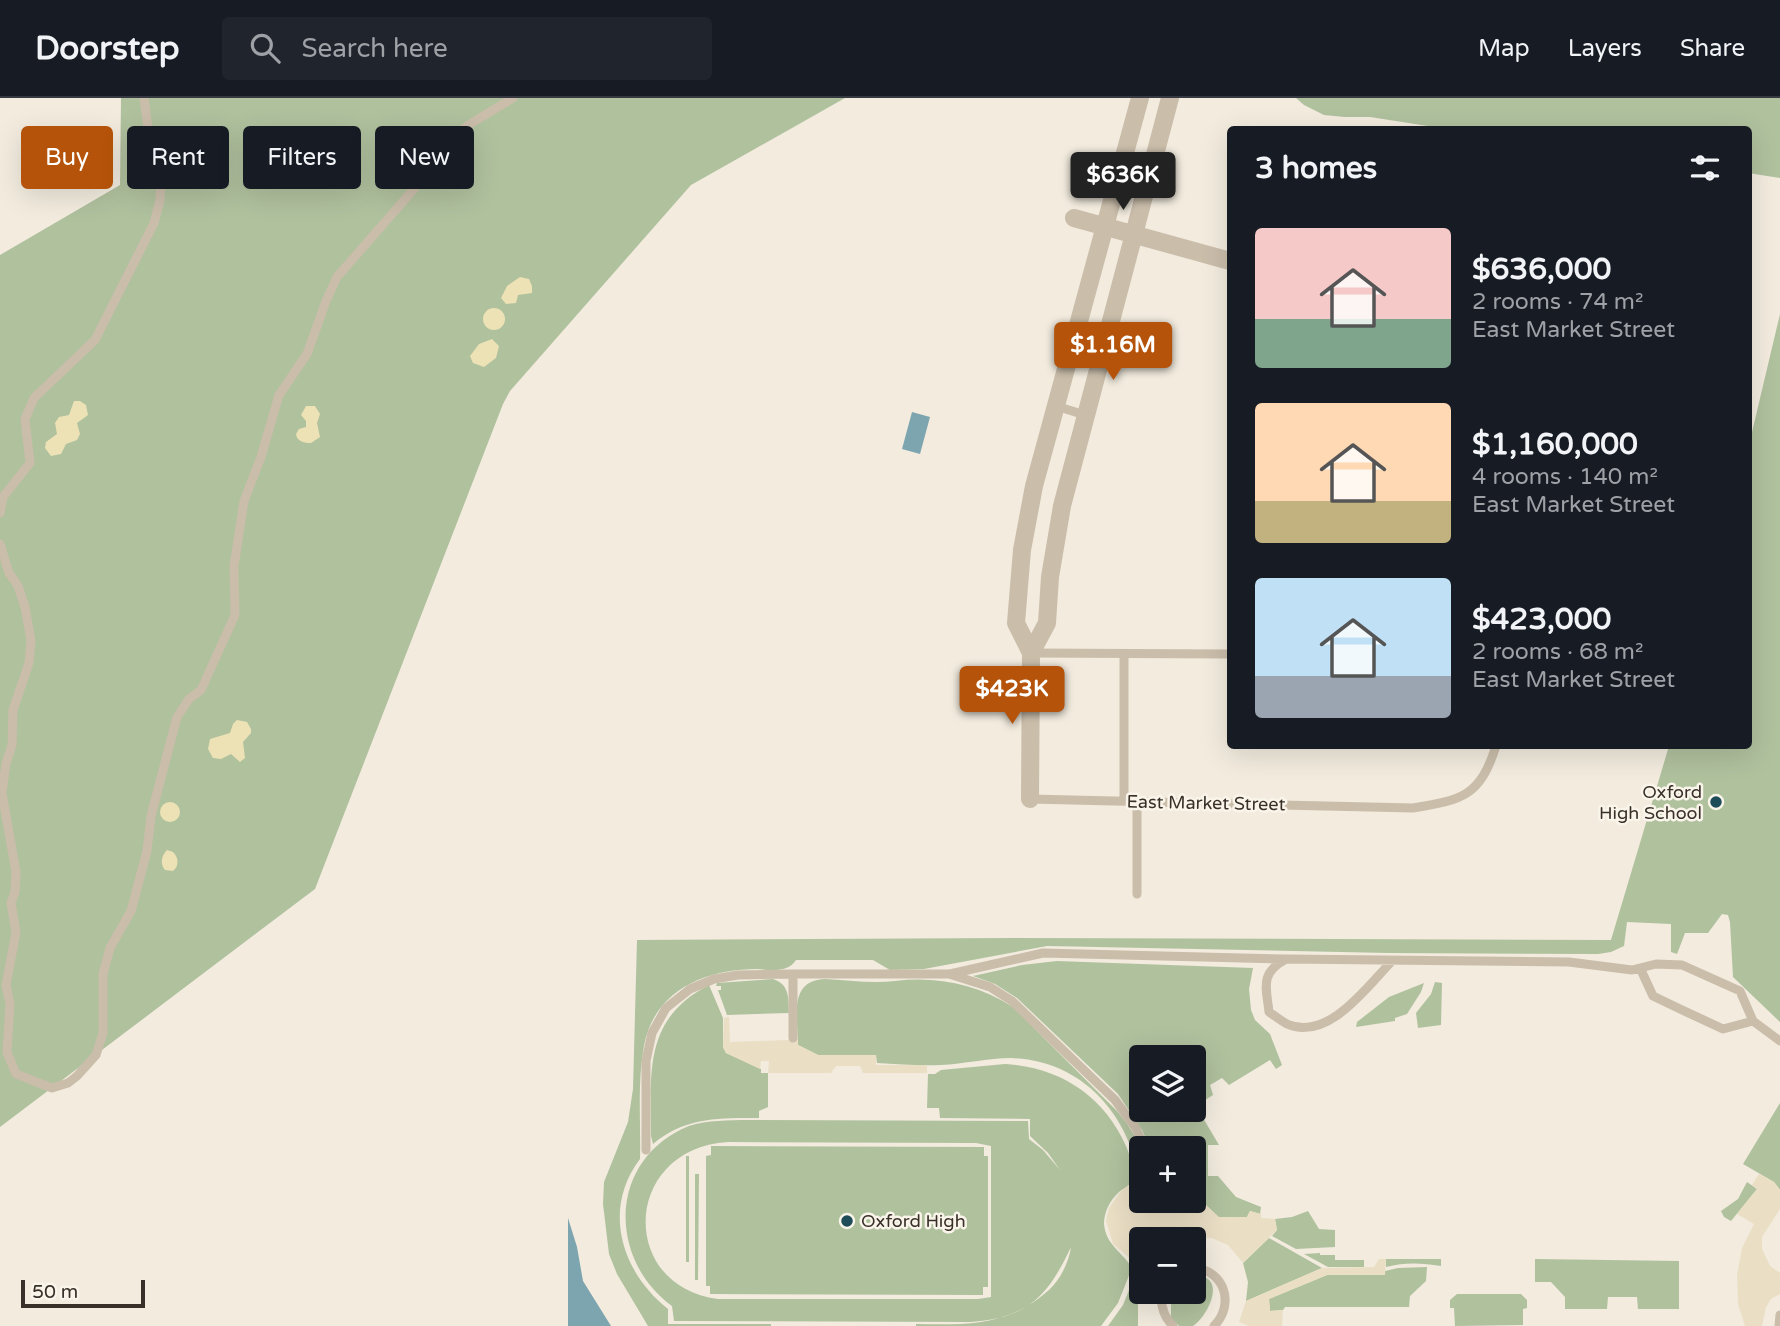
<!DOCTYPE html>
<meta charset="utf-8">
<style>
:root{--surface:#171b24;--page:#20242c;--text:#f1f3f6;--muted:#9ea1a6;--line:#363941;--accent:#b45309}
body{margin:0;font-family:"Varela Round",sans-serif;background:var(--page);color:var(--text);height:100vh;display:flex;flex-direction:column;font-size:26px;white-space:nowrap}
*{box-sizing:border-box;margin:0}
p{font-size:23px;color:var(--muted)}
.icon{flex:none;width:38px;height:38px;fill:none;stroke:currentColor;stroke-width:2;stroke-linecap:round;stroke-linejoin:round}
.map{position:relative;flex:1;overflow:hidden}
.drawer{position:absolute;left:1227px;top:28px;width:525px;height:623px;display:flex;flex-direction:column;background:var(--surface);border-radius:7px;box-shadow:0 7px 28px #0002}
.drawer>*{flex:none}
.banner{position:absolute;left:21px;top:28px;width:665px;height:63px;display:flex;gap:14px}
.tools{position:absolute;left:1129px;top:947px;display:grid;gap:14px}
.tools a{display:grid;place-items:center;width:77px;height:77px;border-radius:7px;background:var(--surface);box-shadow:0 7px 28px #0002;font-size:35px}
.scale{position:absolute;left:21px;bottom:18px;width:124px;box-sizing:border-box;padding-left:7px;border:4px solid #383029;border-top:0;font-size:19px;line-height:24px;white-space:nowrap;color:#383029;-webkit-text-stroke:5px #faf5ea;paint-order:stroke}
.price{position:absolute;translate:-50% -60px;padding:0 16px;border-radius:7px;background:var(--accent);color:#fff;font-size:23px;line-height:46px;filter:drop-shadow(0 2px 4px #0008)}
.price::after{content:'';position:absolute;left:50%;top:42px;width:21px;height:16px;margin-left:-10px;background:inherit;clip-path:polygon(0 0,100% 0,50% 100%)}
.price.current{background:#222;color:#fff}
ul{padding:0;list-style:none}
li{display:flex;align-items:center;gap:21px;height:175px;padding:0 28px}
li span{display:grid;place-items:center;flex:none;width:196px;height:140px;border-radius:7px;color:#555}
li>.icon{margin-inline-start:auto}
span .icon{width:84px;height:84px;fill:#fffc;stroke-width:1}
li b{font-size:30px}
h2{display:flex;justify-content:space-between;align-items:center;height:84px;padding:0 28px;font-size:30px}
.pill{padding:0 24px;border-radius:7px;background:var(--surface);box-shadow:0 7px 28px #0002;font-size:24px;line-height:63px}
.pill.current{background:var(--accent);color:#fff}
header{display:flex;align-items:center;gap:42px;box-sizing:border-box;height:98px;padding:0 35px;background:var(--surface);border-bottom:2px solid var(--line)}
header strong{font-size:33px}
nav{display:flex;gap:38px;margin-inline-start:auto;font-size:24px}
.search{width:490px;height:63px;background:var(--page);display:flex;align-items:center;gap:18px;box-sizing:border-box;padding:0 24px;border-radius:7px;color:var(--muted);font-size:26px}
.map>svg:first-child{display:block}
.green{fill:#b0c19e;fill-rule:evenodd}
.sand{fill:#ede2b5}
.plaza{fill:#eadfc5}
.water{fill:#7da5af}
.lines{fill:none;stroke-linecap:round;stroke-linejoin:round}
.service{stroke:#cabdaa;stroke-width:9}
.minor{stroke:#cabdaa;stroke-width:18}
.poi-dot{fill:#1f4c59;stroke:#faf5ea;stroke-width:2.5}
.labels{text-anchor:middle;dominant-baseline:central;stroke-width:5;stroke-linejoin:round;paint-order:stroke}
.poi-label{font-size:18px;fill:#383029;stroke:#faf5ea;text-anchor:end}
.street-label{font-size:18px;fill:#383029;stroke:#faf5ea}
</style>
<header>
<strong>Doorstep</strong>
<div class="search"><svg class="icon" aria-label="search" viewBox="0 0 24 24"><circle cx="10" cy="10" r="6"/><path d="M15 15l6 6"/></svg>Search here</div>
<nav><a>Map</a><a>Layers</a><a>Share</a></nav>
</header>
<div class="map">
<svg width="1780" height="1228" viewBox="0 0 1780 1228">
<rect width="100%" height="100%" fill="#f2ebde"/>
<!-- green -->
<path class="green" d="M 121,0 L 845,0 L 691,87 L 510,293 L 503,306 L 315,791 L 0,1029 L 0,157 L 120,87 Z
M 1296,0 L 1780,0 L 1780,80 L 1748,75 L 1748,32 L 1447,31 L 1370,19 L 1345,19 L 1324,17 L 1304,7 Z
M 1780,216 L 1780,924 L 1733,879 L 1730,824 L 1728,817 L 1722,816 L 1708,835 L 1685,835 L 1677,856 L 1671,854 L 1671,826 L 1627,824 L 1624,848 L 1611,854 L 1598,856 L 1388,855 L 1047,848 L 924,871 L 890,872 L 873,862 L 796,862 C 788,875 771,872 757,871 C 706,871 654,892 644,948 C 637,985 641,1024 640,1061 C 602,1111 621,1174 668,1211 L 668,1226 L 771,1226 L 771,1228 L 648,1228 L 617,1176 L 609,1156 L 603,1106 L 604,1084 L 628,1024 L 633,991 L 637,842 L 1012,840 L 1611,842 L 1669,648 L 1748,648 L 1748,351 Z
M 1057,863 L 1253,870 L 1249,891 L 1251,912 L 1255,922 L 1270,936 L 1282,967 L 1276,971 L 1270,962 L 1229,987 L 1222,980 L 1210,987 L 1213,997 L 1196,1008 L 1219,1047 L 1208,1047 L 1208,1078 L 1218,1078 L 1236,1099 L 1261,1109 L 1260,1116 L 1250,1113 L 1247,1119 L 1218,1119 L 1206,1107 L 1194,1101 L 1194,1050 L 1150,1050 L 1142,1032 L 1118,996 L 1017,900 L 995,886 L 973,878 L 1022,867 ZM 1141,959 L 1194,959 L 1194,1012 L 1141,1012 Z
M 773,881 C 790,887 788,899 789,915 L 727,917 L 718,892 L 721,892 L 721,888 L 716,888 L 717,885 Z
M 824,881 C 847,882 872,886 895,883 C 936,878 977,886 1013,909 L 1117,1013 C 1132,1031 1148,1054 1139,1077 C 1126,1013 1080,962 1011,960 C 988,960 964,966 941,967 C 920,968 898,966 877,965 L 876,957 L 818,957 L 798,947 C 798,920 788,883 824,881 Z
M 1435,884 L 1442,885 L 1441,927 L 1418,930 L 1416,915 L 1431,896 Z
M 1424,885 L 1421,894 L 1407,916 L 1395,920 L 1395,923 L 1356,929 L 1357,924 L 1389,899 Z
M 709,887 L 723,920 L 723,949 L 726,955 L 761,971 L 761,975 L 768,975 L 768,1009 L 759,1013 L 759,1020 C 719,1020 685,1019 653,1046 L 651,1038 C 651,974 643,921 709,887 Z
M 1005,966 C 1060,969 1104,998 1126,1048 C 1130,1057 1135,1075 1131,1084 C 1129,1089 1123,1090 1119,1094 C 1110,1102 1104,1114 1104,1126 C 1106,1148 1123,1154 1132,1170 L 1118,1205 L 1101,1228 L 916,1228 L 916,1226 C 968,1227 1009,1228 1049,1192 C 1060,1182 1069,1164 1071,1149 C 1048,1198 1028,1220 971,1224 L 674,1223 L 672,1208 C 609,1162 608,1067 682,1031 C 700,1022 721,1023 740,1022 L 1028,1023 L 1029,1041 L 1043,1052 L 1060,1072 L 1048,1055 L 1030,1038 L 1030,1021 L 940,1020 L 939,1010 L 927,1010 L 928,976 L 935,976 L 941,972 ZM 728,1044 L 976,1045 L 991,1048 L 991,1199 L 978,1201 L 718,1201 C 617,1188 623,1050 728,1044 Z
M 1780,1005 L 1780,1092 L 1774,1084 L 1743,1066 Z
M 711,1048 L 984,1049 L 984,1058 L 988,1058 L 988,1189 L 983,1189 L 983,1197 L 710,1196 L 710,1188 L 706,1188 L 706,1058 L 711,1057 Z
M 686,1058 L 689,1058 L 689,1164 L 686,1164 Z
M 695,1076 L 699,1076 L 698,1182 L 695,1182 Z
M 1747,1084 L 1757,1091 L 1731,1123 L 1724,1119 L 1721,1113 L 1738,1101 Z
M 1308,1113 L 1319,1131 L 1335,1132 L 1335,1149 L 1296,1151 L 1272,1138 L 1277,1132 L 1275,1121 L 1292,1119 Z
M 1269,1140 L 1322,1170 L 1246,1203 L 1248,1184 L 1243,1165 Z
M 1320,1155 L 1320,1157 L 1335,1157 L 1335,1162 L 1364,1162 L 1364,1169 L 1328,1169 L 1304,1156 Z
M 1386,1161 L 1441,1161 L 1441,1168 C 1422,1165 1405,1164 1386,1169 Z
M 1535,1161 L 1679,1163 L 1679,1211 L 1638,1211 L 1637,1199 L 1608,1199 L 1607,1211 L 1565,1211 L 1565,1199 L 1551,1184 L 1535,1184 Z
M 1141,1162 L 1142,1194 L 1138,1206 L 1138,1228 L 1108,1228 L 1123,1207 Z
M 1427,1169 L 1426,1183 L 1410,1198 L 1409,1209 L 1285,1209 L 1283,1212 L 1270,1213 L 1269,1201 L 1327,1177 L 1385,1177 L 1385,1173 L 1398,1170 Z
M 1194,1178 C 1228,1176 1209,1217 1193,1228 L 1179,1228 L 1171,1220 L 1171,1206 L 1176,1194 L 1194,1194 Z
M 1457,1196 L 1521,1196 L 1527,1202 L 1527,1210 L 1523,1211 L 1523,1227 L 1455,1228 L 1454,1210 L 1450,1210 L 1450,1202 Z"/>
<!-- sand -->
<path class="sand" d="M 520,179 L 529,181 L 532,188 L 532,195 L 518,197 L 516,205 L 506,206 L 501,200 L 507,188 Z
M483 221a11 11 0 1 1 22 0a11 11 0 1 1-22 0Z
M 492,241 L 499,248 L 496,260 L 484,269 L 473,265 L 470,258 L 479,246 Z
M 74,303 L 80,303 L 86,307 L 88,317 L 77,325 L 80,336 L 77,342 L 66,346 L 61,356 L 51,358 L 45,350 L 46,344 L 57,336 L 55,325 L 59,319 L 69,317 Z
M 306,308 L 315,308 L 320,316 L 317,325 L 320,339 L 311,345 C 305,345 297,344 296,336 L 299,331 L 306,329 L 306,323 L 301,317 Z
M 237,622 L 247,624 L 251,631 L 251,635 L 243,644 L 245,660 L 240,664 L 231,656 L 221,661 L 213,660 L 208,651 L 210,641 L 230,635 L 233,626 Z
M160 714a10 10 0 1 1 20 0a10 10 0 1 1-20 0Z
M 167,752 L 173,754 C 179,760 179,768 173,773 L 165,772 C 160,766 161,758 167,752 Z"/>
<!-- plaza -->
<path class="plaza" d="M 729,919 L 730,944 L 789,942 L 789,940 L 798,940 L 798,947 L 818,957 L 876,957 L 876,967 L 927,967 L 927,975 L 863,975 L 860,968 L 836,968 L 831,975 L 768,975 L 769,963 L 761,963 L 760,971 L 726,955 L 723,949 L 724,920 Z
M 1759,1076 L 1774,1084 L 1780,1092 L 1780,1111 L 1762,1139 L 1762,1151 L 1770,1168 L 1780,1175 L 1780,1196 L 1771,1201 L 1766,1209 L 1762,1228 L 1745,1228 L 1738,1206 L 1737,1177 L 1742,1150 L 1754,1126 L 1737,1116 L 1757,1091 L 1752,1087 Z
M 1139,1079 L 1141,1081 L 1141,1102 L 1194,1102 L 1194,1101 L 1206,1107 L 1219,1119 L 1247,1119 L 1250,1113 L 1261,1116 L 1261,1120 L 1275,1121 L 1277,1132 L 1243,1165 L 1228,1147 L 1212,1140 L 1141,1141 L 1141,1162 L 1137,1173 L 1133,1172 L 1132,1162 L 1113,1146 L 1106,1123 L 1109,1110 L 1121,1093 Z
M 1379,1161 L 1386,1161 L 1385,1177 L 1327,1177 L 1269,1201 L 1270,1213 L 1283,1212 L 1282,1228 L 1249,1228 L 1239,1224 L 1246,1203 L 1322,1170 L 1374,1169 Z"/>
<!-- water -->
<path class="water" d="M 912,314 L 930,319 L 920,356 L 902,351 Z
M 568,1120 L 577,1149 L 583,1183 L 611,1228 L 568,1228 Z"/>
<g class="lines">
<!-- service -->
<path class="service" d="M 1056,308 L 1085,317
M 0,415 L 3,399 L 30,365 L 25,321 L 34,300 L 95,242 L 154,125 L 160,102 L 161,77 L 148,30 L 144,0
M 0,446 L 9,475 L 18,488 L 25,509 L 31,543 L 29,565 L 13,612 L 12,647 L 6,665 L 2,695 L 16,774 L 15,794 L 11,805 L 16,834 L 6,887 L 10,906 L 7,954 L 16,976 L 52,990 L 68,985 L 77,978 L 96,957 L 103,935 L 103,876 L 110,850 L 131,813 L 147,753 L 151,718 L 177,619 L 189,601 L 201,592 L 235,517 L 234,468 L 244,403 L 261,359 L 279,297 L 307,256 L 326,203 L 337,179 L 421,83 L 451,41 L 470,26 L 513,0
M 1031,555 L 1230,556
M 1124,556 L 1124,703
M 1030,701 L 1413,710 C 1463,702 1480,698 1496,648
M 1137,704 L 1137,796
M 1392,863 C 1367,889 1328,944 1287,926 C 1281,923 1275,918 1269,914 C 1266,888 1260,875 1286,861 L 1569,864 L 1632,872 L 1656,866 L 1682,867 L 1740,893 L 1753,923 L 1780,943
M 1640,870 L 1653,898 L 1680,911 L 1723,931 L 1753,923
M 793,876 L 793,940
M 950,876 L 1043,855 L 1284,861
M 646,1052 L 646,963 L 652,935 L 666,910 L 690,891 L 714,881 L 738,877 L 791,876 L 949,876 L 990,889 L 1012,903 L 1115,1002 L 1135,1029 L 1145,1050
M 1194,1170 C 1225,1172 1235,1207 1214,1228
M 1162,1194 C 1160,1207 1163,1218 1173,1228
M 1779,1228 L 1780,1217"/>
<!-- minor -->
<path class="minor" d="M 1074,120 L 1230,163
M 1031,555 L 1047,525 L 1050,479 L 1062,408 L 1170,0
M 1030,701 L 1031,555 L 1016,525 L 1022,452 L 1034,388 L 1140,0"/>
</g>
<!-- markers -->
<g class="poi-dot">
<circle cx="1716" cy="704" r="7"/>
<circle cx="847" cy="1123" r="7"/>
</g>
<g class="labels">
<!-- poi labels -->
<g class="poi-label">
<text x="1702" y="694">Oxford<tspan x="1702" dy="21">High School</tspan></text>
<text x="861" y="1123" text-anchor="start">Oxford High</text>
</g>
<!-- street labels -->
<g class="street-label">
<text transform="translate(1206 705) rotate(1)">East Market Street</text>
</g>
</g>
</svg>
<div class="tools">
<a><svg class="icon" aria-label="layers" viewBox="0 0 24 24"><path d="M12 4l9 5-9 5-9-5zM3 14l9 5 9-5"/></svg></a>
<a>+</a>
<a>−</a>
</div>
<div class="scale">50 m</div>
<b class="price current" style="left:1123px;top:114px">$636K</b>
<b class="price" style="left:1113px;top:284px">$1.16M</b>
<b class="price" style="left:1012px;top:628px">$423K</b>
<div class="banner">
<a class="pill current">Buy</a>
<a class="pill">Rent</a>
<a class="pill">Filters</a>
<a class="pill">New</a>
</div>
<section class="drawer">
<h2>3 homes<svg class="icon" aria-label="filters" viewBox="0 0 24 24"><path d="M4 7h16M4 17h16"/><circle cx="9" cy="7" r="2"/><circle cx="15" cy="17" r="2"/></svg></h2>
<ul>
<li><span style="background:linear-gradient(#f6c9c9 65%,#7fa58c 0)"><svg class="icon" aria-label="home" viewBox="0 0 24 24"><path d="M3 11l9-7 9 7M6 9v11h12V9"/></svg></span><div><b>$636,000</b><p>2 rooms · 74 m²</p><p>East Market Street</p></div></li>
<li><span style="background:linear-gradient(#ffd9b3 70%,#c2b280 0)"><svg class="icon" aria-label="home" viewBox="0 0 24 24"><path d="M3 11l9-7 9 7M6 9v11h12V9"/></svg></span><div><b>$1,160,000</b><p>4 rooms · 140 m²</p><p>East Market Street</p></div></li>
<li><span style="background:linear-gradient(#bfe0f5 70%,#9aa5b1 0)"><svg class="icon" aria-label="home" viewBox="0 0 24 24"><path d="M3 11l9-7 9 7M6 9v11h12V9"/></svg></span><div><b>$423,000</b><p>2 rooms · 68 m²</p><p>East Market Street</p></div></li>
</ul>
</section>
</div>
